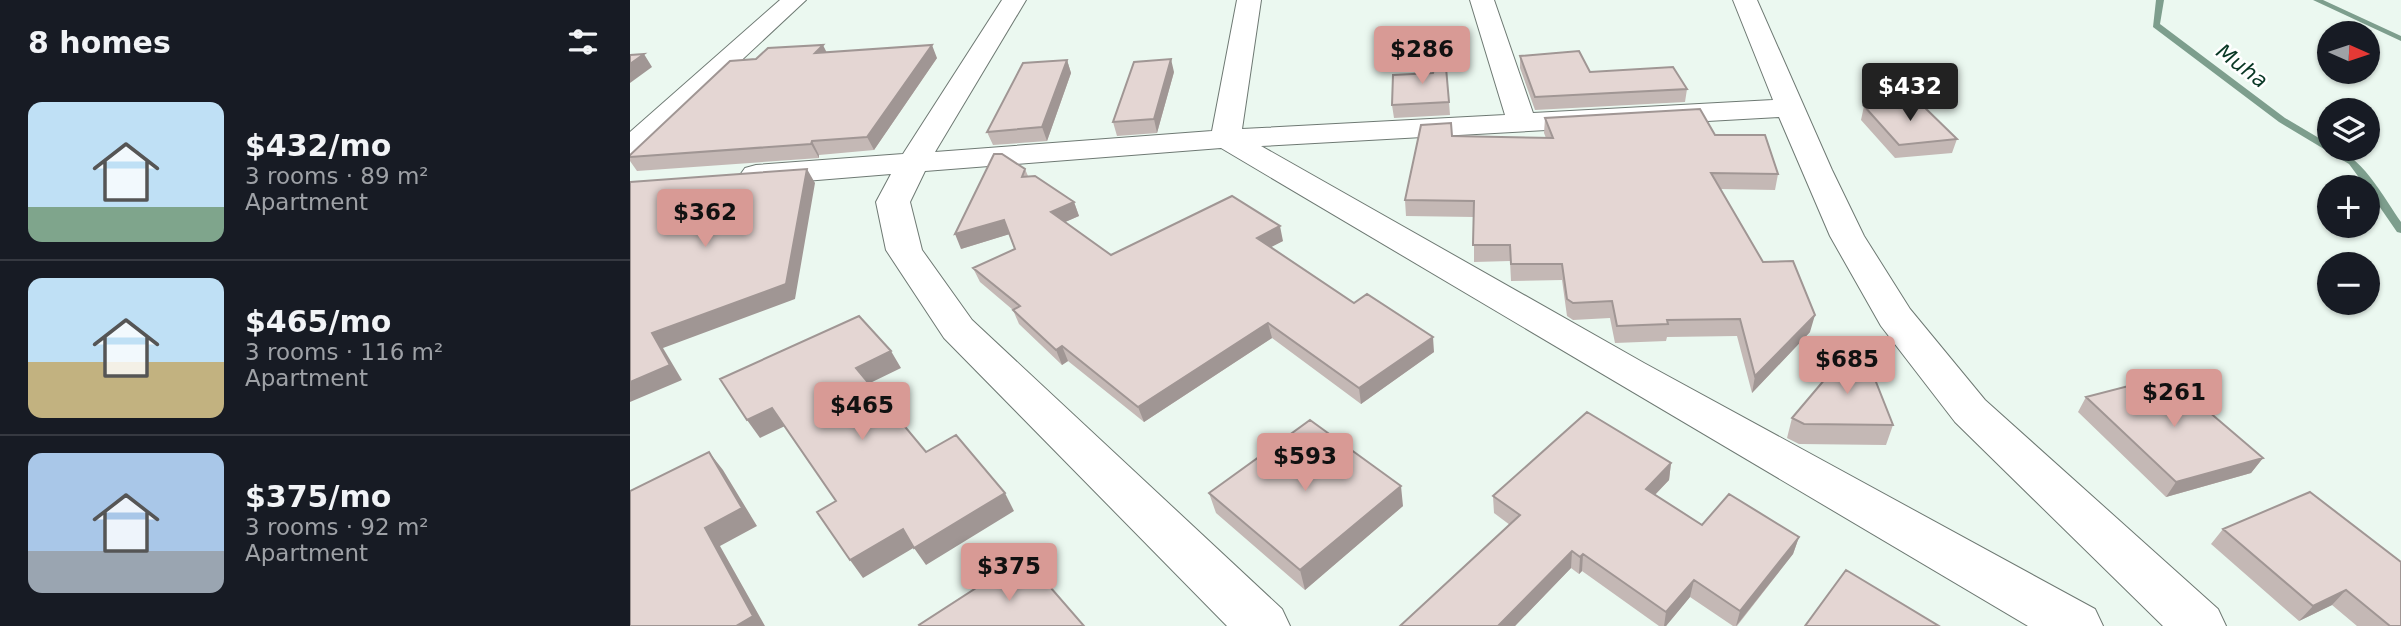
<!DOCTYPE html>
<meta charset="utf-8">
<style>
:root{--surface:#171b24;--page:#242831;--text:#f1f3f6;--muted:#9ea1a6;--line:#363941;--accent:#d89a95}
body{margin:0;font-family:"DejaVu Sans",sans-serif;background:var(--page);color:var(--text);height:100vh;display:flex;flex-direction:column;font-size:26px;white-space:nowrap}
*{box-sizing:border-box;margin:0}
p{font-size:23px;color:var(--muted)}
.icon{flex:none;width:38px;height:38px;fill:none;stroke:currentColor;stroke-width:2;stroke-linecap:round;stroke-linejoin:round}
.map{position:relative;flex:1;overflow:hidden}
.drawer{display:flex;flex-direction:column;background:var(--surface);width:630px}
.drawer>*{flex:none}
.needle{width:46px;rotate:93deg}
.tools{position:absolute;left:1687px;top:21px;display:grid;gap:14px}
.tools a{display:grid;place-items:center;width:63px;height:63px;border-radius:50%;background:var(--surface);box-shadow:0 2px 5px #0004;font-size:35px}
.price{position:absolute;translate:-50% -60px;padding:0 16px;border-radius:7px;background:var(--accent);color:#111;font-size:23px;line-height:46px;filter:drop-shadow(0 2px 4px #0008)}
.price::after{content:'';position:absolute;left:50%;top:42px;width:21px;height:16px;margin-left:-10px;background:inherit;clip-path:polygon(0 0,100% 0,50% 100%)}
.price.on{background:#222;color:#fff}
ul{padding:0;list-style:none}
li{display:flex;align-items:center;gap:21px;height:175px;padding:0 28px}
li+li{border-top:2px solid var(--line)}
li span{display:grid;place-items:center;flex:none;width:196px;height:140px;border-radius:14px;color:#555}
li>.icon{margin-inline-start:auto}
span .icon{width:84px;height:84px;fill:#fffc;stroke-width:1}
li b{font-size:30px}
h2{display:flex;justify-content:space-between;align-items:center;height:84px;padding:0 28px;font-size:30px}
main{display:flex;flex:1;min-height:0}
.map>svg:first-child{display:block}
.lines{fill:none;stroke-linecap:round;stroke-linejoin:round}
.stream{fill:#7d9e8d;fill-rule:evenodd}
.minor-casing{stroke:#6e7973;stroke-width:2}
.minor{fill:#fff;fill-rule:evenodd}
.wall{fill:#c4b8b5}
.shaded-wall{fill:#a09694}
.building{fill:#e4d6d3;stroke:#a09694;stroke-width:2}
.labels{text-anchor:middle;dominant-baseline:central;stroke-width:5;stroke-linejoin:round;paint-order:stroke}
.far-water-label{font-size:21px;font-style:italic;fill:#083724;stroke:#fff}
</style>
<main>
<section class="drawer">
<h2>8 homes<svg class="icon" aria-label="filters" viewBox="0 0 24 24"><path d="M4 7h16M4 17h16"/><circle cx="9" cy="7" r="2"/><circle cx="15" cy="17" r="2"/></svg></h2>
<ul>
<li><span style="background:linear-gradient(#bfe0f5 75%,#7fa58c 0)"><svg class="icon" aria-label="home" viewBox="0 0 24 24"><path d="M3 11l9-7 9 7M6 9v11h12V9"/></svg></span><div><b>$432/mo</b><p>3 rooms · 89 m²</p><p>Apartment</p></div></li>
<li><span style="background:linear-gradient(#bfe0f5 60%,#c2b280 0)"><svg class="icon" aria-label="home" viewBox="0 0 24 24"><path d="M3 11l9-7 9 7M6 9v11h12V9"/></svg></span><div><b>$465/mo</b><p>3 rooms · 116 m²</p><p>Apartment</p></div></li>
<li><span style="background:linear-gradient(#a9c7e8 70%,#9aa5b1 0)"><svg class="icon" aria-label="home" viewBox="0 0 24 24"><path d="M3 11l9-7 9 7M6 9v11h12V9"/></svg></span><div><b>$375/mo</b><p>3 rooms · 92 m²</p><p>Apartment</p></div></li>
</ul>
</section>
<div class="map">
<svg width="1771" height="626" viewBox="0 0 1771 626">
<rect width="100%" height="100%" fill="#ebf8f0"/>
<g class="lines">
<!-- stream -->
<path class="stream" d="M 1526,0 L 1534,0 L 1530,24 L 1655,118 L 1699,144 L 1699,149 C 1729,149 1755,200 1771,222 L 1771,233 L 1767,232 L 1738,190 L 1738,187 L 1736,187 L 1719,164 L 1649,122 L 1523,27 Z
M 1683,0 L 1693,0 L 1771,36 L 1771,41 Z"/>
<!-- minor casing -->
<g class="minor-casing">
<path id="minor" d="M 150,0 L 176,0 L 11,154 L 0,157 L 0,132 Z
M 372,0 L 396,0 L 305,152 L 582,131 L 607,0 L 631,0 L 612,129 L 875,115 L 840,0 L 864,0 L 903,113 L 1143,100 L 1103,0 L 1127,0 L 1202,170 L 1234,236 L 1280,309 L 1355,400 L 1588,609 L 1596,626 L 1533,626 L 1325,422 L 1251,326 L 1200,236 L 1149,117 L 631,146 L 1014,363 L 1465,609 L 1473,626 L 1398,626 L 591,148 L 295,171 L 280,202 L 292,250 L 342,320 L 652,609 L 660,626 L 597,626 L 314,338 L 256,250 L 246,202 L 261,174 L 126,185 L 115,182 L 110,175 L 115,168 L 126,165 L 273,154 Z"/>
</g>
<!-- minor -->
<use href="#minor" class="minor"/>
</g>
<!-- wall -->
<path class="wall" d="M 197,52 L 307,58 L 244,150 L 189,155 L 189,158 L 7,171 L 0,161 L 0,155 L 126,59 Z
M 890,56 L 960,72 L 1057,89 L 1055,102 L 905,110 L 890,68 Z
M 437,60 L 441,73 L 417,141 L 363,145 L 357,132 Z
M 544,72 L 527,133 L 487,136 L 483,122 Z
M 819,102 L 820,115 L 764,118 L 762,105 Z
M 1234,106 L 1327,139 L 1322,153 L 1265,158 L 1231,120 Z
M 915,118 L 1085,135 L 1148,174 L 1145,190 L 1090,189 L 1133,262 L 1180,332 L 1122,393 L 1107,336 L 1037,337 L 1036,341 L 985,343 L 980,318 L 943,320 L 937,316 L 932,280 L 881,281 L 880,261 L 844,262 L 844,217 L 776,216 L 775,200 L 822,136 L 916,138 L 914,133 Z
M 395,169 L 398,176 L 444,202 L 449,216 L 435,222 L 481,255 L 653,241 L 640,247 L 724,303 L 804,352 L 731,404 L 642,338 L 514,422 L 438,361 L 432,365 L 389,324 L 383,310 L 350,282 L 343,268 L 385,249 L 379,234 L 331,249 Z
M 1456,397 L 1633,458 L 1621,473 L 1536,497 L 1448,412 Z
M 1162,418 L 1263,425 L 1256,445 L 1169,444 L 1157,438 Z
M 1041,463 L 1039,480 L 1025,495 L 1072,525 L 1169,537 L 1163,554 L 1107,626 L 1103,626 L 1060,597 L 1036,626 L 1029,626 L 952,571 L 949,574 L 941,568 L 885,626 L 770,626 L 880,525 L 864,513 L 863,496 Z
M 579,493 L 773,506 L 675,590 L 586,513 Z
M 1593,529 L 1771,562 L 1771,626 L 1727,626 L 1702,605 L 1669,621 L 1581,544 Z"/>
<!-- shaded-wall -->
<path class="shaded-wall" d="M 193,45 L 199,57 L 185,53 Z
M 302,45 L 307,58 L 244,150 L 237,137 Z
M 14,54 L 22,67 L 0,83 L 0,64 Z
M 541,59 L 544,72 L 527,133 L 524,119 Z
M 437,60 L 441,73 L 417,141 L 412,127 Z
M 182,141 L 189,155 L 189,158 L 181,144 Z
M 177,169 L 185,183 L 165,299 L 33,348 L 52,380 L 0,402 L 0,382 L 22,333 Z
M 444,202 L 449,216 L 426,226 L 421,212 Z
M 374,220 L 380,234 L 331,249 L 325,234 Z
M 650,226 L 653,241 L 630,253 L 627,238 Z
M 1185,315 L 1180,332 L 1122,393 L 1125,376 Z
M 638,323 L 642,338 L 514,422 L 508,407 Z
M 803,337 L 804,352 L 731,404 L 729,388 Z
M 432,346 L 438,361 L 432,365 L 426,350 Z
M 261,351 L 271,368 L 236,385 L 226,368 Z
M 142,408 L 155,426 L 130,438 L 117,420 Z
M 79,452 L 93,470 L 127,526 L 90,546 L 135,626 L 106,626 L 75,528 Z
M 1633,458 L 1621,473 L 1536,497 L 1546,482 Z
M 1041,463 L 1039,480 L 1014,506 L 1016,489 Z
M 771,486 L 773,506 L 675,590 L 670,570 Z
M 375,493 L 384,511 L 296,565 L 284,548 Z
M 273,529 L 285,547 L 233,578 L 220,560 Z
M 1169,537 L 1163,554 L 1106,626 L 1110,611 Z
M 942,551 L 941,568 L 885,626 L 868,626 Z
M 953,554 L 952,571 L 949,574 L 950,557 Z
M 1064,580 L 1060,597 L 1036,626 L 1034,626 L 1036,612 Z
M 1716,590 L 1702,605 L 1669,621 L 1683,606 Z"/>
<!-- building -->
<path class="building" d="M 193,45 L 185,53 L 302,45 L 237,137 L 182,141 L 181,144 L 0,157 L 0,155 L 100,61 L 126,59 L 138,48 Z
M 949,51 L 960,72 L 1043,67 L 1057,89 L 905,97 L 890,56 Z
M 14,54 L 0,64 L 0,55 Z
M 807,55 L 815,56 L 819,102 L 762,105 L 763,75 L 803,73 Z
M 541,59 L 524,119 L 483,122 L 504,62 Z
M 437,60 L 412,127 L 357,132 L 393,63 Z
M 1289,102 L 1327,139 L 1269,145 L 1234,106 Z
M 1070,109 L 1085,135 L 1135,135 L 1148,174 L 1081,173 L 1133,262 L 1163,261 L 1185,315 L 1125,376 L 1110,319 L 1037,320 L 1038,324 L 987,326 L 982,301 L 943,303 L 937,299 L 932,264 L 881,264 L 880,245 L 843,245 L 844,201 L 775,200 L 791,125 L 821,123 L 822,136 L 923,138 L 915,118 Z
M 364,154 L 372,154 L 395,169 L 392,177 L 405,176 L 444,202 L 421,212 L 481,255 L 602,196 L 650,226 L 627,238 L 724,303 L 737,294 L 803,337 L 729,388 L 638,323 L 508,407 L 432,346 L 426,350 L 383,310 L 390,306 L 343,268 L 385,249 L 374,220 L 325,234 Z
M 177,169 L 156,284 L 22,333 L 40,365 L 0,382 L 0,182 Z
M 229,316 L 261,351 L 226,368 L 296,452 L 326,435 L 375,493 L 284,548 L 273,529 L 220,560 L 187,512 L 206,501 L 142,408 L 117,420 L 90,379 Z
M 1229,339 L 1263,425 L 1174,424 L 1162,418 Z
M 1537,376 L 1633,458 L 1546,482 L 1456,397 Z
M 957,412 L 1041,463 L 1016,489 L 1072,525 L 1099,494 L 1169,537 L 1110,611 L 1064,580 L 1036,612 L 953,554 L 950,557 L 942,551 L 868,626 L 770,626 L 890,515 L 863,496 Z
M 680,420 L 771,486 L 670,570 L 579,493 Z
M 79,452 L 112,508 L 75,528 L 123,616 L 106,626 L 0,626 L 0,491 Z
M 1680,492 L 1771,562 L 1771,626 L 1760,626 L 1716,590 L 1683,606 L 1593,529 Z
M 394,557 L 454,626 L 290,626 L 289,625 Z
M 1216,570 L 1309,626 L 1175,626 Z"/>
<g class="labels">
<!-- far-water labels -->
<g class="far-water-label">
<text transform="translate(1612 66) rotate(37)">Muha</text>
</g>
</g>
</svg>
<div class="tools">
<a><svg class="needle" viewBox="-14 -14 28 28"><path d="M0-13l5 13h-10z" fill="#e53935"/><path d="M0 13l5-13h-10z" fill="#9ea1a6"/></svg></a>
<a><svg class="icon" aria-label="layers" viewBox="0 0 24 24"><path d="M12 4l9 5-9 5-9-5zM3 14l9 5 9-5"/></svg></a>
<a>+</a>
<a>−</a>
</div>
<b class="price" style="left:792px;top:86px">$286</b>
<b class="price on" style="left:1280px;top:123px">$432</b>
<b class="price" style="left:75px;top:249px">$362</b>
<b class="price" style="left:1217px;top:396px">$685</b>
<b class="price" style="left:1544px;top:429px">$261</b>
<b class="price" style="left:232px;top:442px">$465</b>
<b class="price" style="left:675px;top:493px">$593</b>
<b class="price" style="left:379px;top:603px">$375</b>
</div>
</main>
